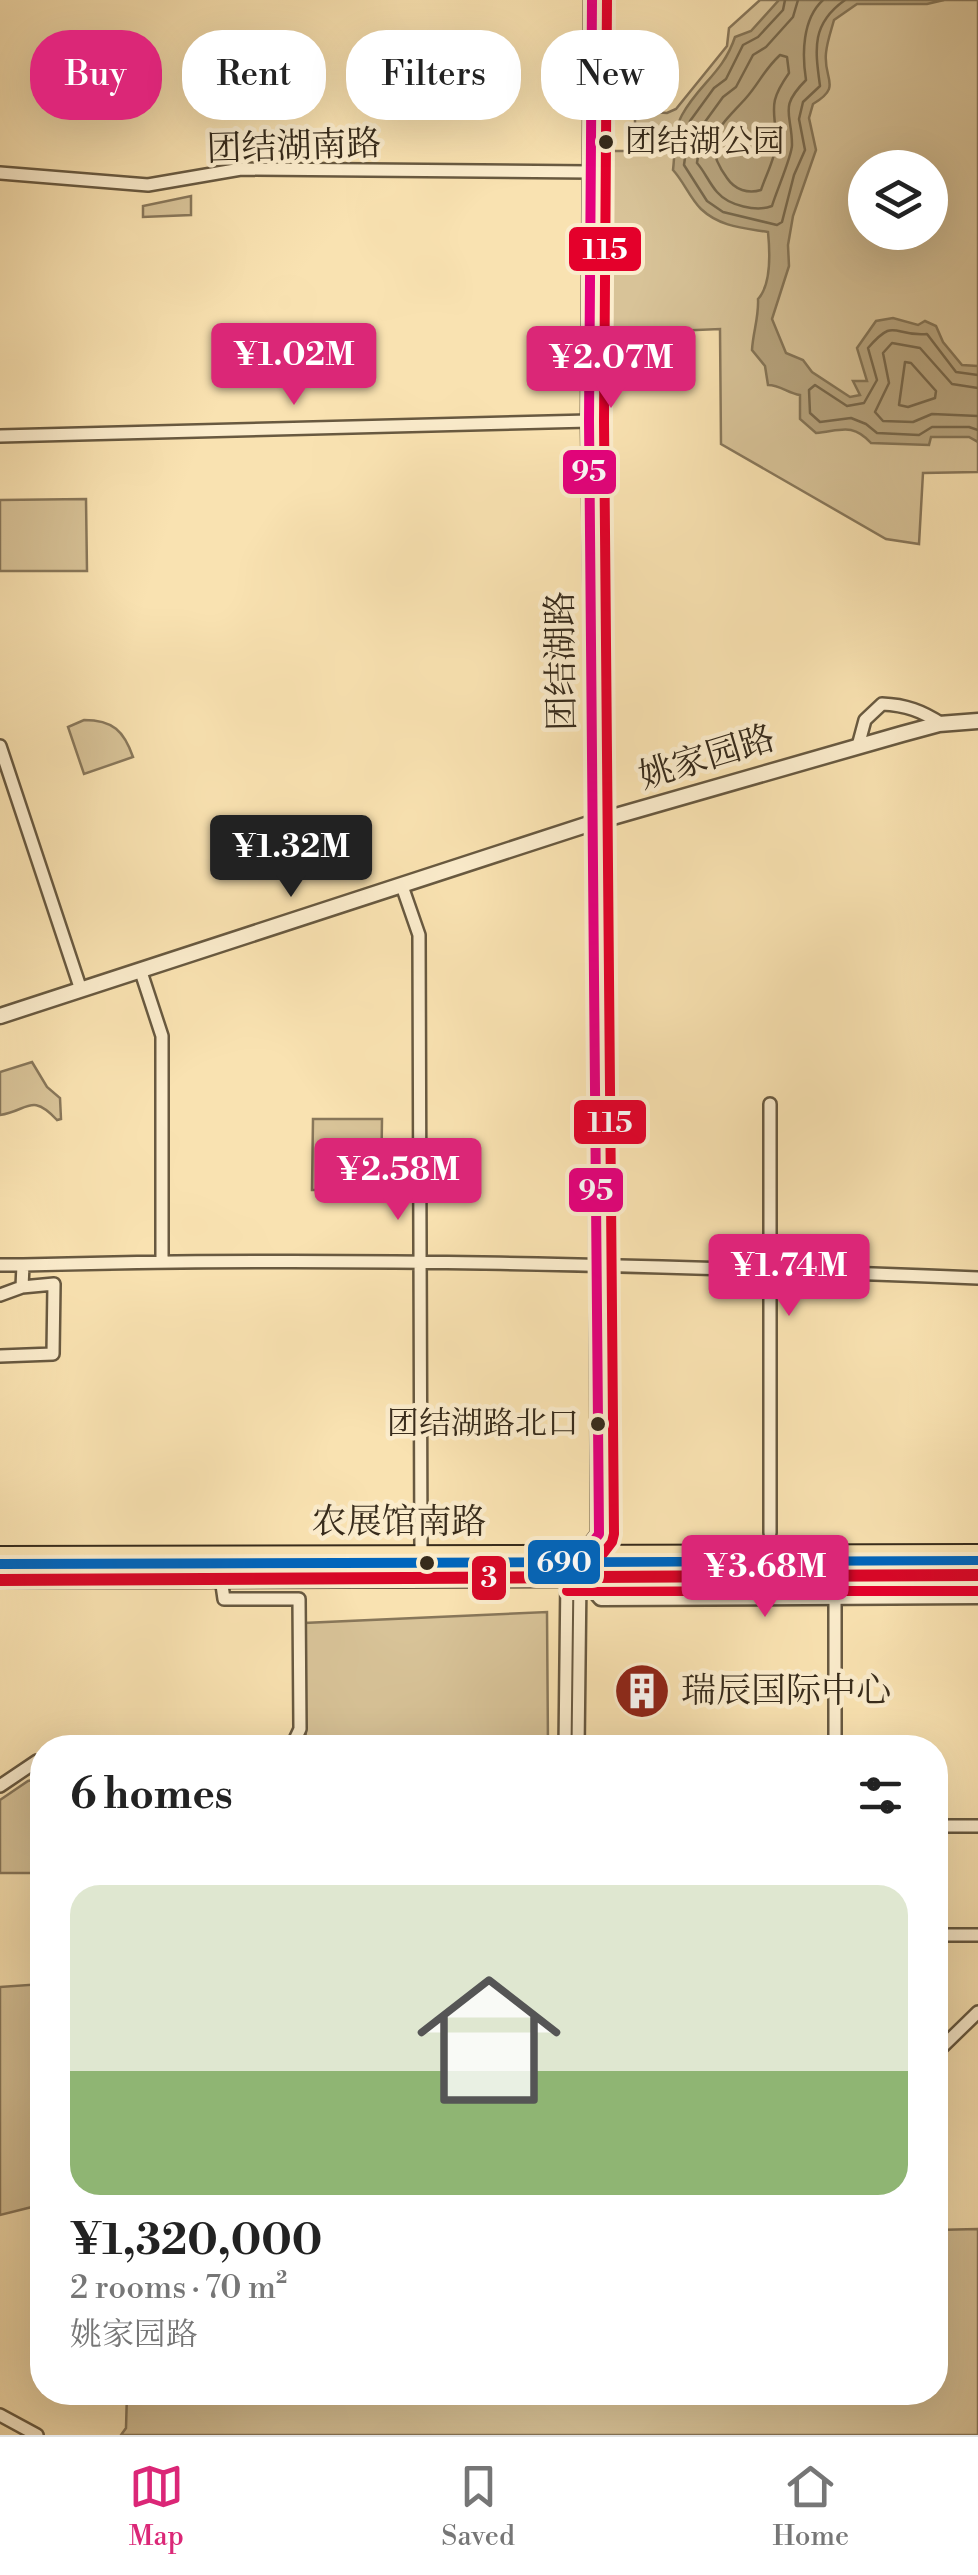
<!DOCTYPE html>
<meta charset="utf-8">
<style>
:root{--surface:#fff;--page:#f6f6f6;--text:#222;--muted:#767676;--line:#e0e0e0;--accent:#db2777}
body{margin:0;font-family:"Libre Bodoni","Noto Serif SC",serif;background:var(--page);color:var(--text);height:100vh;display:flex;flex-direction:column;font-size:38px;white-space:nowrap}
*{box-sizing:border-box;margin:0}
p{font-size:32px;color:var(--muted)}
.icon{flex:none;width:55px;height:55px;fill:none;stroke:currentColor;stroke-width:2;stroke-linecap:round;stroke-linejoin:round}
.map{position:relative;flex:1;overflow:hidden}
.panel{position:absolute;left:30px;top:1735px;width:918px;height:670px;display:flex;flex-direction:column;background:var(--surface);border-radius:40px;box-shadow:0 10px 40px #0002}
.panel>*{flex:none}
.guide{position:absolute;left:30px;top:30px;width:920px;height:90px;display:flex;gap:20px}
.buttons{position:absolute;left:848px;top:150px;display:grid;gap:20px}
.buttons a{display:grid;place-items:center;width:100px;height:100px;border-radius:50%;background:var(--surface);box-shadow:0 10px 40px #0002;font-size:50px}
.price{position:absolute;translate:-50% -85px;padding:0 22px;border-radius:10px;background:var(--accent);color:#fff;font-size:32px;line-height:65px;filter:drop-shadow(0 2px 5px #0008)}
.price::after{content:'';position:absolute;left:50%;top:60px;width:30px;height:22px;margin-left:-15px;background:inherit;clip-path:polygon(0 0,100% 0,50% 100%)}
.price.on{background:#222;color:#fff}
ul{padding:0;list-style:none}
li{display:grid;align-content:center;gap:20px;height:530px;padding:0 40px}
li+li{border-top:2px solid var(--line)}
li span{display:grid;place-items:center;height:310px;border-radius:30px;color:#555}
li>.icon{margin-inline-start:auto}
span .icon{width:180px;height:180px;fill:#fffc;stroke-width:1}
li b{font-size:42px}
h2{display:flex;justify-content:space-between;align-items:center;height:120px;padding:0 40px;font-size:42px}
.tag{padding:0 35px;border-radius:40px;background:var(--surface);box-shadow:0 10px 40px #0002;font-size:35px;line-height:90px}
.tag.on{background:var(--accent);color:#fff}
.tabs{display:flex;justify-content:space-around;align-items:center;height:140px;border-top:2px solid var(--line);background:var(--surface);font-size:28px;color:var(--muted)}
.tabs a{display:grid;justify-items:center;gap:5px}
.tabs .on{color:var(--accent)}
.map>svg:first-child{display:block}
.green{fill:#d8c398;stroke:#88775a;stroke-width:2.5;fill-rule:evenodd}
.water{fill:#b7a47e;stroke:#847456;stroke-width:2.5}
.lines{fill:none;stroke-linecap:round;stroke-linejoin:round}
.shore{stroke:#77684c;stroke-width:2.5}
.minor-casing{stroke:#685940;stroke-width:16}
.tertiary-casing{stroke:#685940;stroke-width:19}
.primary-casing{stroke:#372b1b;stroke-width:22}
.minor{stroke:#fbeccc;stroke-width:11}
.tertiary{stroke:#fbeccc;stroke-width:14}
.primary{stroke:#f9e2b1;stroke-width:18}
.bus-1-casing{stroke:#fbeccc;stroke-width:18}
.bus-2-casing{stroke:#fbeccc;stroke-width:18}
.bus-3-casing{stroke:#fbeccc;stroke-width:18}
.bus-1{stroke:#e5007d;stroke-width:10}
.bus-2{stroke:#e4002b;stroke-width:10}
.bus-3{stroke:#0065bd;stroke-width:10}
.metro-1-casing{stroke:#fbeccc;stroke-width:20}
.metro-1{stroke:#d90627;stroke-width:12}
.bus-dot{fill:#372b1b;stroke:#fbeccc;stroke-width:4}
.labels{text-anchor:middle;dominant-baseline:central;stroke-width:9;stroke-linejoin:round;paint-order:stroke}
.bus-label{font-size:32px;fill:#372b1b;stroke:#fbeccc;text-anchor:start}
.street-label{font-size:35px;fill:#372b1b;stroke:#fbeccc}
.poi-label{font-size:35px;fill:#372b1b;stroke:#fbeccc;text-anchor:start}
.line-badge{stroke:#fbeccc;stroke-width:4}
.badge-label{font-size:28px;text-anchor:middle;font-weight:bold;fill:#fff}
</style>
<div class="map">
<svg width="978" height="2435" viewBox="0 0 978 2435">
<rect width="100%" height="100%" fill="#f9e2b1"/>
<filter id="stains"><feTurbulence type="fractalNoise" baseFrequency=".002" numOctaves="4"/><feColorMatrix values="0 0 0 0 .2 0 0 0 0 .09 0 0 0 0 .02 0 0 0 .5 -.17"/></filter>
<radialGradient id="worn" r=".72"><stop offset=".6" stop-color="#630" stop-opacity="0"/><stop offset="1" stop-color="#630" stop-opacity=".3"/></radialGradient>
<!-- green -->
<path class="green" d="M 760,0 L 978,0 L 978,472 L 923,473 L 919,544 L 886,539 L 721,444 L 720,329 L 673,331 L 671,340 L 611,341 L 611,151 L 635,151 L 635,111 L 667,113 L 676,109 L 727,46 L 729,28 ZM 865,168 L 930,168 L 930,232 L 865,232 Z
M 191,196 L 191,215 L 143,217 L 143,206 Z
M 86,499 L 87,571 L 0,571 L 0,500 Z
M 84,720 C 113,720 124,731 133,757 L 84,774 L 68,727 Z
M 32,1062 L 47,1087 L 60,1098 L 61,1119 L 57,1120 C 31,1092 28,1111 0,1115 L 0,1072 Z
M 313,1119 L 382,1119 L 381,1190 L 312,1190 Z
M 547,1612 L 548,1747 L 306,1747 L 304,1623 Z
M 42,1778 L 42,1873 L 0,1873 L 0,1800 L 28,1781 Z
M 42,1984 L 42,2220 L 32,2207 L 0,2215 L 0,1987 Z
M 978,2229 L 978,2435 L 121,2435 L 126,2428 L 127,2393 L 935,2392 L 935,2230 Z"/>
<!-- water -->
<path class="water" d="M 779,0 L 944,0 L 927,4 L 857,4 L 834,20 C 831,31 827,42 826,53 C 823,80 843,86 813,104 L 809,118 L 816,150 L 793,216 L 788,245 L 789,266 L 772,319 L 786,353 L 803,360 L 812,372 L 850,397 L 860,395 L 853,381 L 867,381 L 857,348 L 876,321 L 893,318 L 918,325 L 925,321 L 936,326 L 943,342 L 962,365 L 978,366 L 978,442 L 969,437 L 931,437 L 929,445 L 871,443 C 852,422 840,431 816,433 L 800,419 L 800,395 C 788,393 780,385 768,385 L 765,366 L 752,350 C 753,332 759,317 758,299 C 772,284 770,252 768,232 C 744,228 720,227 701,209 C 690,198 684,182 673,170 C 675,154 674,129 682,115 C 699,84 723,73 735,37 L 751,31 Z"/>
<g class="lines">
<!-- shore -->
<path class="shore" d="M 785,0 L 783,10 L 758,37 L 743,45 L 726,79 L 714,88 L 690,121 L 684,165 L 707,201 L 723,212 L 777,225 L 782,222 L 794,175 L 805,150 L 799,119 L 803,102 L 820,86 C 815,49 811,24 845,0
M 798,0 L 793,17 L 766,47 L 753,55 L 736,87 L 723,97 L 702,126 L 697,163 C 705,172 709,183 717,192 C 729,206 757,212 772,206 C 776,192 792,156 792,145 C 792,113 778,108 806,80 C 802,55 802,19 823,0
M 780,55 L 787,57 L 789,73 C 766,106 776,109 776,143 C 776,157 765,177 761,190 C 748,194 735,190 727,178 C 699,140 720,127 746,98 C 760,82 763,71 780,55 Z
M 905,362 L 911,363 L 936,391 L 935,398 L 908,407 L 899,405 Z
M 978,375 L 956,372 L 927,334 C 892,337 896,316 868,348 L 877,380 L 864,403 L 847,406 L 815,385 L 809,390 L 810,413 L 820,422 L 851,418 L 866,424 L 877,433 L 919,435 L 932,427 L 969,427 L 978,430
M 978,388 L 952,384 L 920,348 L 892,343 L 883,353 L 889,383 L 875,412 L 883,421 L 913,422 L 932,414 L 978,416"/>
<!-- minor casing -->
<g class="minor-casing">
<path id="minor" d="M 0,173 L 148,185 L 241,169 L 590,172
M 0,436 L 589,421
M 0,746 L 81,990
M 858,746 L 865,720 L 882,704 C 906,705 922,711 942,724
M 402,886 L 419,935 L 421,1554
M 141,972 L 162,1036 L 162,1261
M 770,1104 L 770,1533
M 0,1265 L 23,1265
M 22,1287 L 23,1265 C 341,1256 660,1265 978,1278
M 0,1295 L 22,1287 L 54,1284 L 53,1354 L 0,1356
M 221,1578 L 224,1599 L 299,1599 L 300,1729 L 291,1748
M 565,1748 L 567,1576
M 578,1748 L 580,1576
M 835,1748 L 835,1597
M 0,1786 L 37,1761 L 42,1761
M 935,1826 L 978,1826
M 935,1935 L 978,1935
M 935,2116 L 940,2049 L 978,2012
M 0,2415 L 37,2435"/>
</g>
<!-- tertiary casing -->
<g class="tertiary-casing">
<path id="tertiary" d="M 0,1016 L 595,822 L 902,734 L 939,724 L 978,721
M 580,1574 L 601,1598 L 978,1596
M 567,1576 L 599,1534 L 595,822 L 589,421 L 592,0"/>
</g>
<!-- primary casing -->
<g class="primary-casing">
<path id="primary" d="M 0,1556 L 978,1554
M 0,1579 L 978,1576"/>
</g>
<!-- minor -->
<use href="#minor" class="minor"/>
<!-- tertiary -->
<use href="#tertiary" class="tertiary"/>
<!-- primary -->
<use href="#primary" class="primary"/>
<!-- bus-1 casing -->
<g class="bus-1-casing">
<path id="bus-1" d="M 567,1576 L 599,1534 L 589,421 L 592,0
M 567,1576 L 978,1576"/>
</g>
<!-- bus-2 casing -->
<g class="bus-2-casing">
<path id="bus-2" d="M 579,1585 L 612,1542 L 614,1534 L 604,421 L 607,0
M 567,1591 L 978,1591"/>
</g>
<!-- bus-3 casing -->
<g class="bus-3-casing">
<path id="bus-3" d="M 0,1564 L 978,1561"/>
</g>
<!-- bus-1 -->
<use href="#bus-1" class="bus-1"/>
<!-- bus-2 -->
<use href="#bus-2" class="bus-2"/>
<!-- bus-3 -->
<use href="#bus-3" class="bus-3"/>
<!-- metro-1 casing -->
<g class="metro-1-casing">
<path id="metro-1" d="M 0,1580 L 978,1575"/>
</g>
<!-- metro-1 -->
<use href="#metro-1" class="metro-1"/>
</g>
<!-- icons -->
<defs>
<g id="building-disc" transform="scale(2.875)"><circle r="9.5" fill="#8f2418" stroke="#fbeccc"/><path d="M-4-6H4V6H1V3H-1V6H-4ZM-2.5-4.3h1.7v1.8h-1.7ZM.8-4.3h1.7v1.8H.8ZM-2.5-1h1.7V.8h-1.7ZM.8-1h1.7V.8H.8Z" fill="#fff"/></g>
</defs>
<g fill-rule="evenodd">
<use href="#building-disc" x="642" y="1691"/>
</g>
<!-- markers -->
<g class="bus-dot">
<circle cx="606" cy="142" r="9"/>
<circle cx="598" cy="1424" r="9"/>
<circle cx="427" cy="1563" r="9"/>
</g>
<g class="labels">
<!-- bus labels -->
<g class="bus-label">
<text x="625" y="142">团结湖公园</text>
<text x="579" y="1424" text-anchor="end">团结湖路北口</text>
</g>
<!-- street labels -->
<g class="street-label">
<text transform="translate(294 147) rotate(-2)">团结湖南路</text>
<text transform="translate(562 661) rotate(-91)">团结湖路</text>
<text transform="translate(707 758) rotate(-17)">姚家园路</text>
<text x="399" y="1522">农展馆南路</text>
</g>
<!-- poi labels -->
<g class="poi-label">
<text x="681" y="1691">瑞辰国际中心</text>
</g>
</g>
<g class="line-badge">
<rect x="567" y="225" width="76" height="48" rx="10" fill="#e4002b"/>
<rect x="561" y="448" width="57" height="48" rx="10" fill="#e5007d"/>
<rect x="572" y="1098" width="76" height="48" rx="10" fill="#e4002b"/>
<rect x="567" y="1166" width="58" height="48" rx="10" fill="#e5007d"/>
<rect x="526" y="1538" width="76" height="48" rx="10" fill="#0065bd"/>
<rect x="470" y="1554" width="38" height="48" rx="10" fill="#d90627"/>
</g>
<g class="badge-label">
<text x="605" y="259">115</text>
<text x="589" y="481">95</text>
<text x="610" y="1132">115</text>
<text x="596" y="1200">95</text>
<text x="564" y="1572">690</text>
<text x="489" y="1587">3</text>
</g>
<rect width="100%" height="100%" filter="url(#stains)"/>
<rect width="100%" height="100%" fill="url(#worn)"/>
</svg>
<div class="buttons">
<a><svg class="icon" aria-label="layers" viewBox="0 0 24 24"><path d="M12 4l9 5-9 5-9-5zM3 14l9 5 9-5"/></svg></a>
</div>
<b class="price" style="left:294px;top:408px">¥1.02M</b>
<b class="price" style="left:611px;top:411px">¥2.07M</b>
<b class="price on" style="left:291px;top:900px">¥1.32M</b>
<b class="price" style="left:398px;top:1223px">¥2.58M</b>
<b class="price" style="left:789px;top:1319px">¥1.74M</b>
<b class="price" style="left:765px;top:1620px">¥3.68M</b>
<div class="guide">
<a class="tag on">Buy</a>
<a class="tag">Rent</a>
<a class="tag">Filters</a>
<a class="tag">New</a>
</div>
<section class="panel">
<h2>6 homes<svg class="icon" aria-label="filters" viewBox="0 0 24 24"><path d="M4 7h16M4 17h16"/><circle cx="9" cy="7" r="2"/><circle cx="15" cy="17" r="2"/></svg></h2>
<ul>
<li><span style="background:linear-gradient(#dfe7d0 60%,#8fb573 0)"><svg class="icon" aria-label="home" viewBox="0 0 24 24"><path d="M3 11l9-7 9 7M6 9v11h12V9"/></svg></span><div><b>¥1,320,000</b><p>2 rooms · 70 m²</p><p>姚家园路</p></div></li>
</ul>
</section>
</div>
<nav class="tabs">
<a class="on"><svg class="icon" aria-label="map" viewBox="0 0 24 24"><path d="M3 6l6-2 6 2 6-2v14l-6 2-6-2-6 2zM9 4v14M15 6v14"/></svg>Map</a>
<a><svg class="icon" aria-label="saved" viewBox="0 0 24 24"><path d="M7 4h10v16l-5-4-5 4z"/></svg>Saved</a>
<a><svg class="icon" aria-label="home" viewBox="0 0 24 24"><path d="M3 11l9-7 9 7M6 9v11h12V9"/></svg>Home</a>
</nav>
